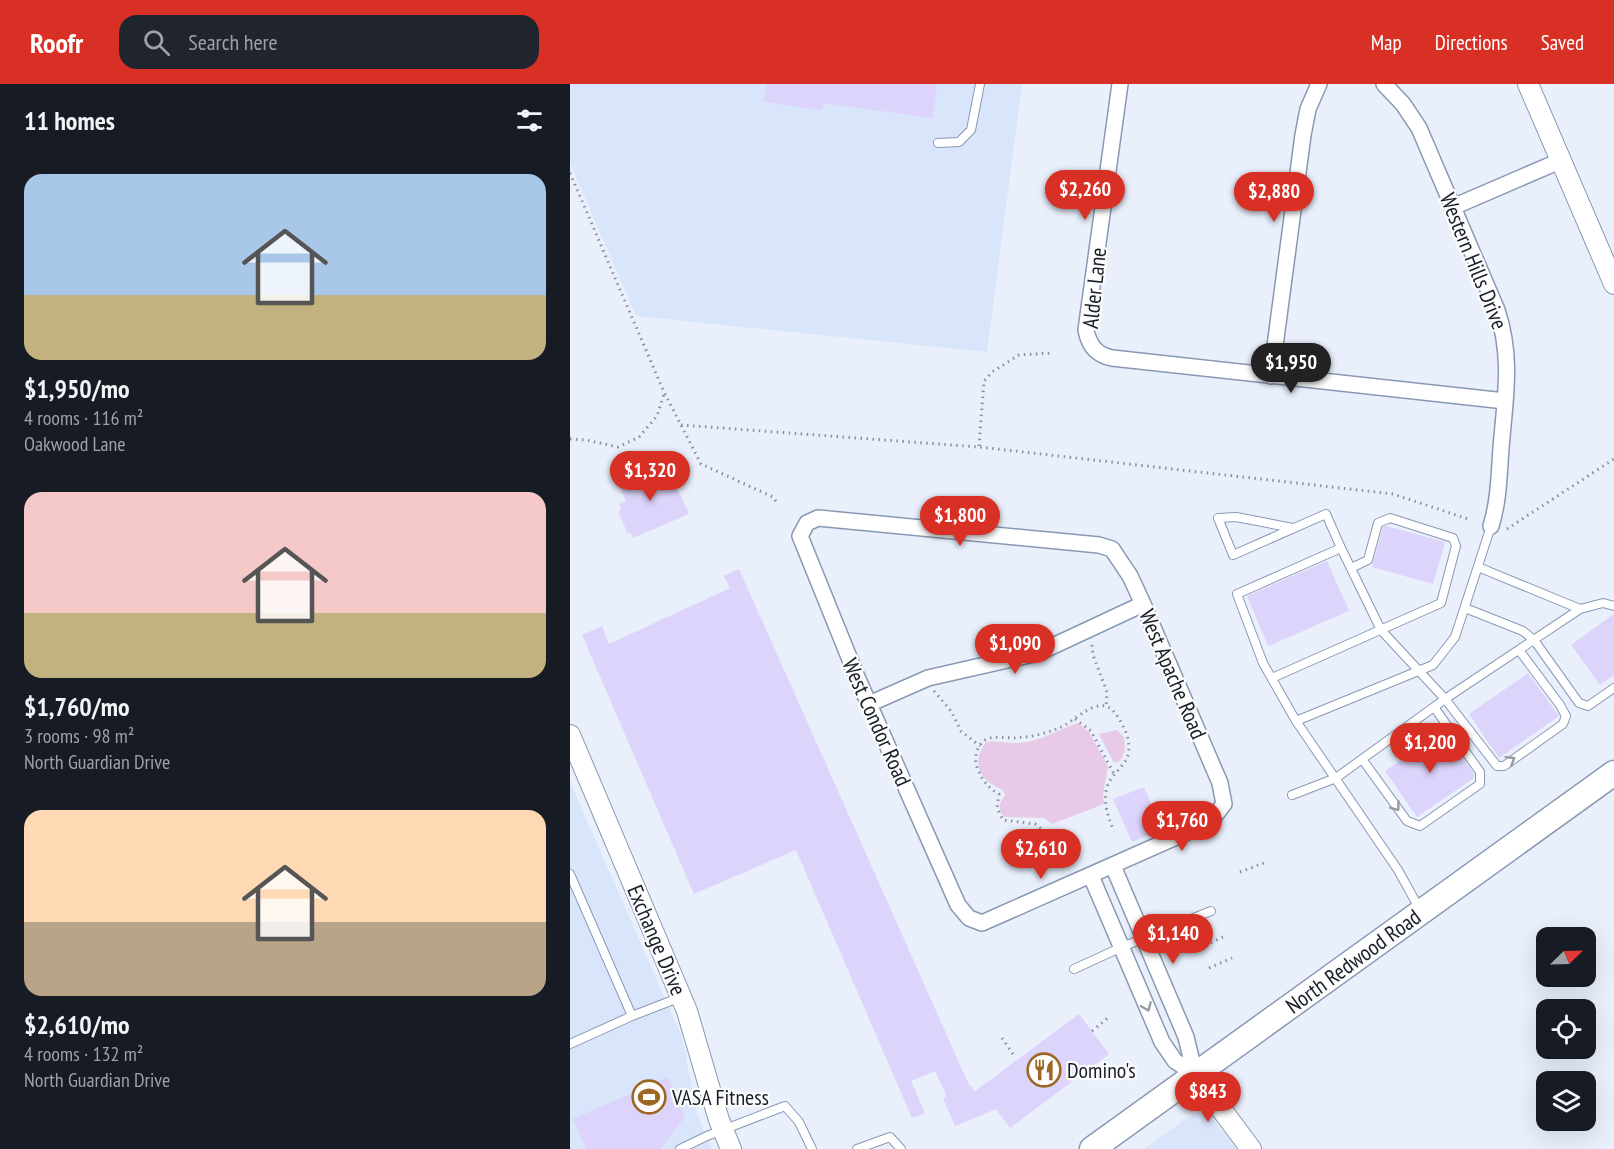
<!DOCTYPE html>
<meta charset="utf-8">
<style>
:root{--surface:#171b24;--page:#20242c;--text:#f1f3f6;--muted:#9ea1a6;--accent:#d93025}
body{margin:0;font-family:"PT Sans Narrow",sans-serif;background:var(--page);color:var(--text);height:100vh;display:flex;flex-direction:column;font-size:22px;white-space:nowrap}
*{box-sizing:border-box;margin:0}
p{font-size:20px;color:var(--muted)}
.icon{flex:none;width:33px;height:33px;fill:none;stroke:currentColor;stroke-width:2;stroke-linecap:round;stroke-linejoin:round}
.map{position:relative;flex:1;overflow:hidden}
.sheet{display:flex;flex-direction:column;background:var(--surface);width:570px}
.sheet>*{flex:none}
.needle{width:39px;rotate:67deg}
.buttons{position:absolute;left:966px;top:843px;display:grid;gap:12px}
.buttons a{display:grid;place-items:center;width:60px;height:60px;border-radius:12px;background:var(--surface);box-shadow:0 6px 24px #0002;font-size:30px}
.price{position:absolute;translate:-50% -51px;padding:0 14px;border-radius:21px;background:var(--accent);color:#fff;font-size:20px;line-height:39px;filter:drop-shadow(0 2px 3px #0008)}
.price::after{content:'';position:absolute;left:50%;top:36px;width:18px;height:14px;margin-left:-9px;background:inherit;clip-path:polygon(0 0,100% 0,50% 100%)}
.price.current{background:#222;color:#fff}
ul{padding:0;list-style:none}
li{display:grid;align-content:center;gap:12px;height:318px;padding:0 24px}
li span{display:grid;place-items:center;height:186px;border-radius:18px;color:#555}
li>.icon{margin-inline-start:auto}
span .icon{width:108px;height:108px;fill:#fffc;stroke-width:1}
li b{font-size:26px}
h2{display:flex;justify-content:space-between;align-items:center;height:72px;padding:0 24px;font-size:26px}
header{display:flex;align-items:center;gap:36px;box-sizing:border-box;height:84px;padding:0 30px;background:var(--accent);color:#fff}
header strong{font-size:28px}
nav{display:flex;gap:33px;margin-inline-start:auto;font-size:21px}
.search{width:420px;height:54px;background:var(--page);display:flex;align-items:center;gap:15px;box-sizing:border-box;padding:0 21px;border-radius:18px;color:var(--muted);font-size:22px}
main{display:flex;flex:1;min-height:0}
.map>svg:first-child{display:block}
.built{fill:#d9e5fb}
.green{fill:#e8c9e7}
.building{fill:#dcd4fa}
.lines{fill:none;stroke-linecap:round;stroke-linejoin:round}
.service-casing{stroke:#8998b4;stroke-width:10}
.minor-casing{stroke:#8998b4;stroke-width:18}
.tertiary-casing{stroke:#8998b4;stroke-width:22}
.primary-casing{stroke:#8998b4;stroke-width:27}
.path{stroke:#89909b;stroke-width:3;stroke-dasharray:1.5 4.5;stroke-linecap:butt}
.service{stroke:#fff;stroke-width:8}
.minor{stroke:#fff;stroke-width:15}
.tertiary{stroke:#fff;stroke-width:20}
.primary{stroke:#fff;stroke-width:24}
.oneway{stroke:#979a9e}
.labels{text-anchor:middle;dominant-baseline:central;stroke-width:4.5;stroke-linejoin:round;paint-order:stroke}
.street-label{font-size:22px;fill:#181e28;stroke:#fcfcfc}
.poi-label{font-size:22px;fill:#181e28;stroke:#fcfcfc;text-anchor:start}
</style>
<header>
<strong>Roofr</strong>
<div class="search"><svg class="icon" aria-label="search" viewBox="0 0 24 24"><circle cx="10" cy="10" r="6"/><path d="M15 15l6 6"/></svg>Search here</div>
<nav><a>Map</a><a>Directions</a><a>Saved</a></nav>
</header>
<main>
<section class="sheet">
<h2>11 homes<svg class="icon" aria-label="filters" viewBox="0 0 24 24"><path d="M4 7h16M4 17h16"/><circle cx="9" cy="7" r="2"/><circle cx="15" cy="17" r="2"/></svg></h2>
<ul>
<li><span style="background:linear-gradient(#a9c7e8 65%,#c2b280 0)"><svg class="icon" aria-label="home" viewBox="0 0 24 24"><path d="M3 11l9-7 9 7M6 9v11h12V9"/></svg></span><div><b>$1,950/mo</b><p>4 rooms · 116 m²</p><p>Oakwood Lane</p></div></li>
<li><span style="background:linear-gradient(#f6c9c9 65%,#c2b280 0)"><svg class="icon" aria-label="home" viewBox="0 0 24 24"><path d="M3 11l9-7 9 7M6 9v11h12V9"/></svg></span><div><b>$1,760/mo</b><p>3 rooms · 98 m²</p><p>North Guardian Drive</p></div></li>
<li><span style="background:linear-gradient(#ffd9b3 60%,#b9a48a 0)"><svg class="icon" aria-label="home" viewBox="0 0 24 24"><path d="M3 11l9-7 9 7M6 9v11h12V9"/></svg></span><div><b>$2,610/mo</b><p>4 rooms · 132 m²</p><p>North Guardian Drive</p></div></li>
</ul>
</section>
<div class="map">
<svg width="1044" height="1065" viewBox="0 0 1044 1065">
<rect width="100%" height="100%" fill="#e9f0fc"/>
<!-- built -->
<path class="built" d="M 0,0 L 452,0 L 417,268 L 66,232 L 0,79 Z
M 0,698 L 112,953 L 127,1030 L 142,1065 L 0,1065 Z
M 626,1029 L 641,1033 L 666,1065 L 574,1065 L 617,1034 Z"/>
<!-- green -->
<path class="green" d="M 508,639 L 519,648 L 538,682 L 533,710 L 534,720 L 482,740 L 474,734 L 434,733 C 427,725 429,720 435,711 L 433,706 C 410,697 400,680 416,658 C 428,656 438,660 449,659 C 470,658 489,645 508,639 Z
M 547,646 L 554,653 L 555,667 L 550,677 L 544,679 L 529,650 Z"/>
<!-- building -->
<path class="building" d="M 197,0 L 367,0 L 363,34 L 253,19 L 252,26 L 194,18 Z
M 72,385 L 77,395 L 99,386 L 119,430 L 63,454 L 60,448 L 58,450 L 48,428 L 51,426 L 49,420 L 56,417 L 47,397 Z
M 816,442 L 875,458 L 863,500 L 802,483 L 813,443 Z
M 757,477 L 779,527 L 698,562 L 677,512 Z
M 169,485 L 400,1003 L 402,1002 L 404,1008 L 509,930 L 539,970 L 440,1044 L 426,1025 L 385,1042 L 373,1014 L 377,1013 L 365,987 L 341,997 L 355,1029 L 342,1034 L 226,766 L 124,810 L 12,551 L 32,542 L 39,560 L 160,504 L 154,492 Z
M 1044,530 L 1044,591 L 1030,601 L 1001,561 Z
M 958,589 L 989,632 L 929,674 L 899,630 Z
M 874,647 L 904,690 L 904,694 L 847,733 L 815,687 Z
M 574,703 L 592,745 L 562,758 L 543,715 Z
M 98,993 L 115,1033 L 90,1065 L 16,1065 L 3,1035 Z"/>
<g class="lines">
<!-- service casing -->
<g class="service-casing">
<path id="service" d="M 368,59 L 389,58 L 401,46 L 410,0
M 723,444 L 666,433 L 648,434 L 663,471 L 756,430 L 771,464
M 908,483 L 1010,525
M 895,524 L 953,547 L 964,556 L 1009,619 L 1018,622 L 1044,604
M 949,566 L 990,621 L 996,632 L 993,640 L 934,682 L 927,682 L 875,615 L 1010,525 L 1033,519 L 1044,522
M 702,594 L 871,519 L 886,462 L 883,454 L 820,434 L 808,439 L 798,476 L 781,484
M 792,675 L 837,737 L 850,742 L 910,700 L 910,688 L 864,623
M 722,711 L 766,694 L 875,615 L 811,546 L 771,464 L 667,510 L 693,579 L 726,637
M 0,790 L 62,932 L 0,960
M 849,824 L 828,786 L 726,637 L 863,581 L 885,553 L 921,442
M 504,885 L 552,863 L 641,827
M 62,932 L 111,913
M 110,1065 L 137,1052 L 215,1022 L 229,1038 L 242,1065
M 287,1065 L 320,1053 L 331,1065"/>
</g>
<!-- minor casing -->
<g class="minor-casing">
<path id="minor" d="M 550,0 L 516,246 C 519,262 527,271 542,274 L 935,317
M 814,0 L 833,20 L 849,44 L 927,226 C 943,274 935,314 931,364 C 929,390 929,416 921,442
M 883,123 L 992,76
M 701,292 L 733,51 L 738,25 L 749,0
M 248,434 L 529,461 L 542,465 L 560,492 L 573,520 L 650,699 L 654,720 L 640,738 L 412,839 L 399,834 L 388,821 L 287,593 L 230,452 L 237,439 Z
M 299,620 L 358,594 L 468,569 L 573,520
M 543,782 L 616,953 L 625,990
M 521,792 L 592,958 L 605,977 L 625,990"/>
</g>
<!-- tertiary casing -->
<g class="tertiary-casing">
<path id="tertiary" d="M 958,0 L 1044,200
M 0,651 L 117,927 L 149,1036 L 161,1065
M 625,990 L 681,1065"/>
</g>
<!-- primary casing -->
<g class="primary-casing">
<path id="primary" d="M 522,1065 L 1044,689"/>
</g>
<!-- path -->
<path class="path" d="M 0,89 L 94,308 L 131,380 L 203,413 L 208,420
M 111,341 L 409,363 L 823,410 L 901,436
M 0,355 L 16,356 L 48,363 L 69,353 L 87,332 L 94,310
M 409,362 L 414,297 L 422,288 L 449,271 L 482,269
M 937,445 L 1044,375
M 522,561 L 523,571 L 537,608 L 536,623
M 364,607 L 381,627 L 391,647 L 410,662
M 505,635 L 521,647 L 544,690
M 480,752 L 465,740 L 433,736 L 427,724 L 429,710 C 417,703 412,696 407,683 C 403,673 408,659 417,655 C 425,652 435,654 444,654 C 460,653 475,650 489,644 C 505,638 529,608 545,629 C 554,641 564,661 556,676 C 550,686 538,694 536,707 C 534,721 538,733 544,747
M 670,788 L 694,779
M 630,864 L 653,853
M 639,884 L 662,874
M 522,947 L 539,933
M 432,954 L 445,973"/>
<!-- service -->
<use href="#service" class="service"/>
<!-- minor -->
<use href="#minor" class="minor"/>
<!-- tertiary -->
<use href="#tertiary" class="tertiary"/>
<!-- primary -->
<use href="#primary" class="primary"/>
</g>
<!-- one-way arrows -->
<defs><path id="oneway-chevron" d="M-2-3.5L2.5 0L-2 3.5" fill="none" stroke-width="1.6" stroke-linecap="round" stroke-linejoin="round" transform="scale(1.5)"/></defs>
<g class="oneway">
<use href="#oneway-chevron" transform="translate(941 676) rotate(-32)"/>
<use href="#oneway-chevron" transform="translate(826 723) rotate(54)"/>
<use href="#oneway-chevron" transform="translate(577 923) rotate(67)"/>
</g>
<!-- icons -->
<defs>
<g id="restaurant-ring" transform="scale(1.725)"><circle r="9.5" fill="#fcfcfc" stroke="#9e6623" stroke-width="1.5"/><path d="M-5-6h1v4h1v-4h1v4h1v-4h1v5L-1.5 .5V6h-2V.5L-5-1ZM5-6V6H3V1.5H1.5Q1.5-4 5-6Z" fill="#9e6623"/></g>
<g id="stadium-ring" transform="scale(1.725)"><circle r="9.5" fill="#fcfcfc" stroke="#9e6623" stroke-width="1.5"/><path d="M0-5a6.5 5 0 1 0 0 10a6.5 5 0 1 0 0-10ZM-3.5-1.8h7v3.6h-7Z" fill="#9e6623"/></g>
</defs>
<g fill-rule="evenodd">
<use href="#restaurant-ring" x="474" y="986"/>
<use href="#stadium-ring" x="79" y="1013"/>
</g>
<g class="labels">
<!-- street labels -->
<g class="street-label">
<text transform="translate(904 177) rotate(68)">Western Hills Drive</text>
<text transform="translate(524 204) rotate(-84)">Alder Lane</text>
<text transform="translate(603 590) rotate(67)">West Apache Road</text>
<text transform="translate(307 638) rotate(66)">West Condor Road</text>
<text transform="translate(87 856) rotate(67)">Exchange Drive</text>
<text transform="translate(783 877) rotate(-36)">North Redwood Road</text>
</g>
<!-- poi labels -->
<g class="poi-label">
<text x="497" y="986">Domino's</text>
<text x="102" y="1013">VASA Fitness</text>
</g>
</g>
</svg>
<div class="buttons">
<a><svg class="needle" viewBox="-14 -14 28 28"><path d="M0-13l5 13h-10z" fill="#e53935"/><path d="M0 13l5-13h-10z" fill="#9ea1a6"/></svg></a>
<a><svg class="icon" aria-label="locate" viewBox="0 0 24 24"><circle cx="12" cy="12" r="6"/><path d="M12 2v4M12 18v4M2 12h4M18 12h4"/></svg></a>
<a><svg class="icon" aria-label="layers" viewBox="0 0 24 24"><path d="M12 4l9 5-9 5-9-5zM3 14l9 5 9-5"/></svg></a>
</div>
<b class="price" style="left:515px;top:137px">$2,260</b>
<b class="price" style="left:704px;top:139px">$2,880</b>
<b class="price current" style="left:721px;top:310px">$1,950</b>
<b class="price" style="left:80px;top:418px">$1,320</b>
<b class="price" style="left:390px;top:463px">$1,800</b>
<b class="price" style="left:445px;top:591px">$1,090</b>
<b class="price" style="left:860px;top:690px">$1,200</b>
<b class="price" style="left:612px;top:768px">$1,760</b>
<b class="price" style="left:471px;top:796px">$2,610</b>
<b class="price" style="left:603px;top:881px">$1,140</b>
<b class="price" style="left:638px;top:1039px">$843</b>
</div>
</main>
